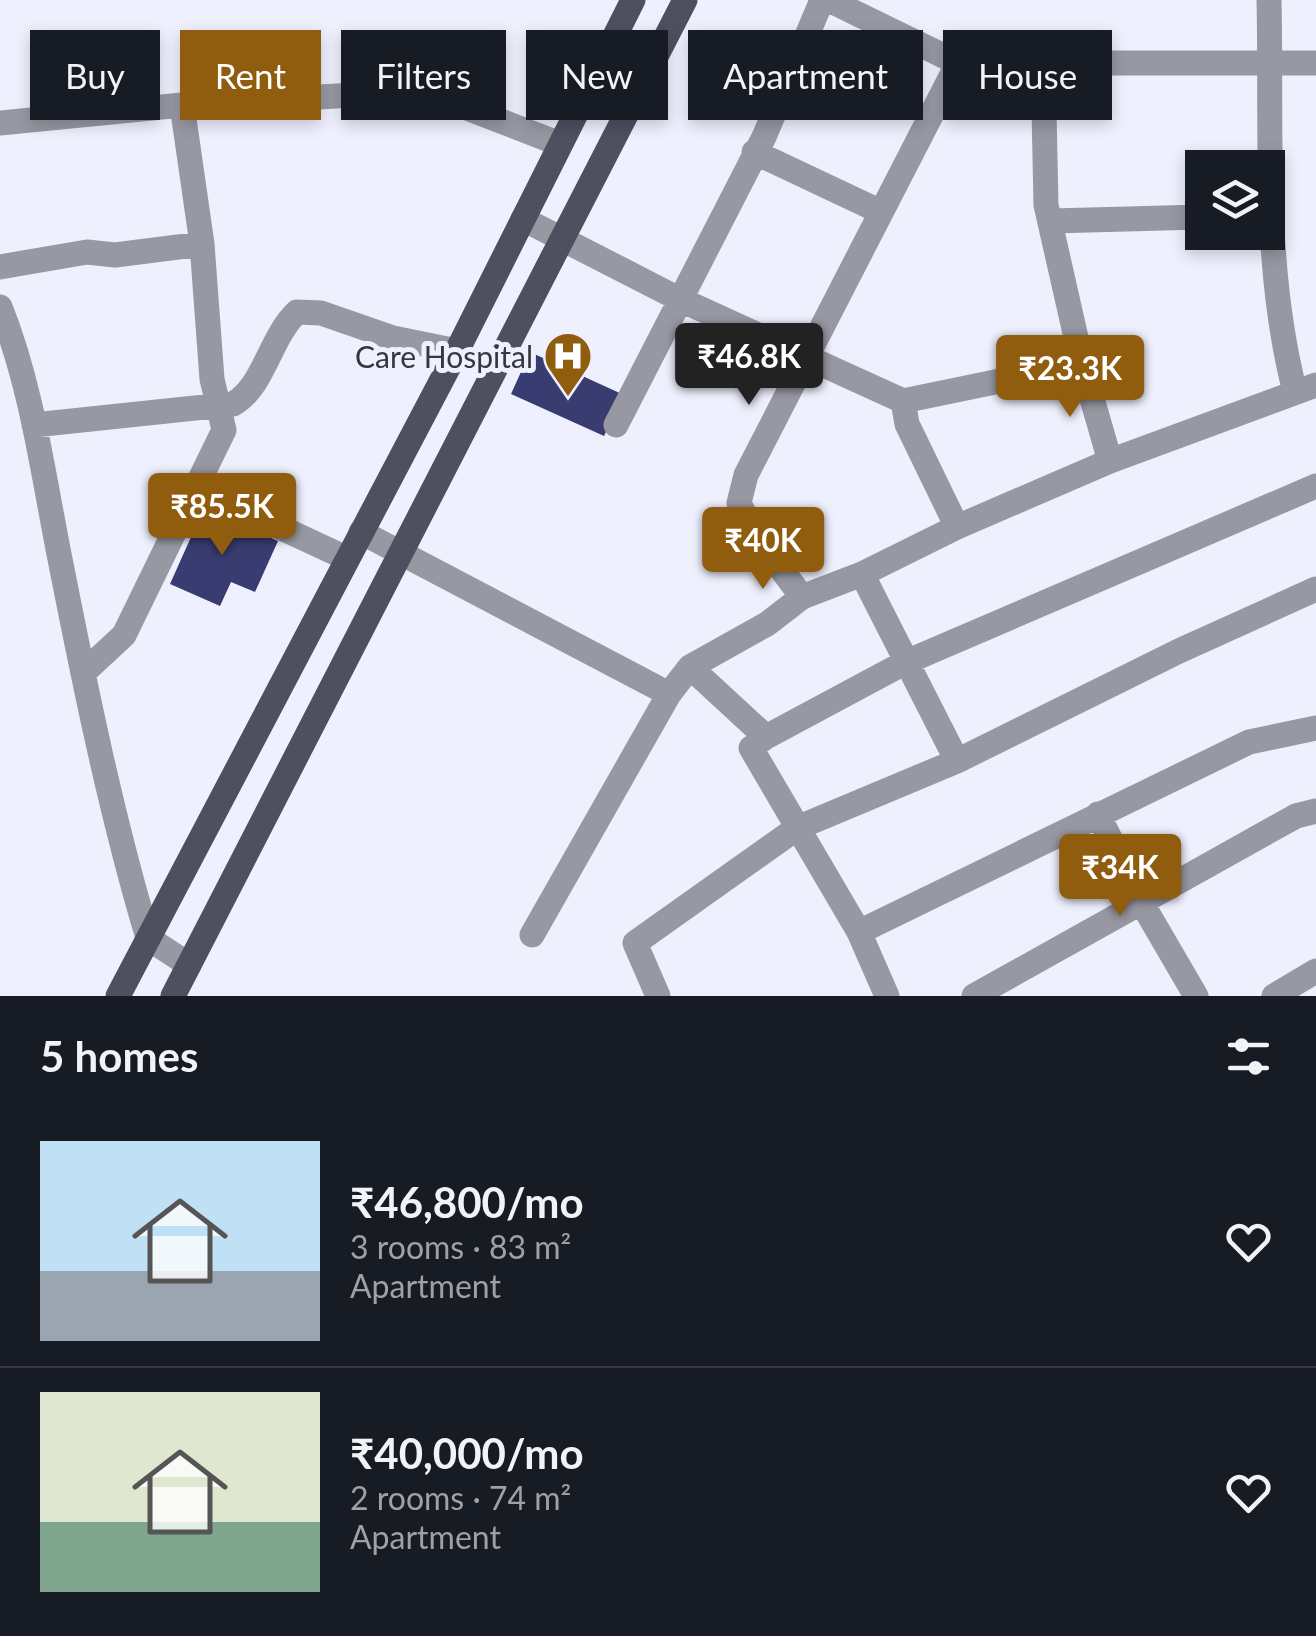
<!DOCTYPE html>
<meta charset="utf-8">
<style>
:root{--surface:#171b24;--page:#20242c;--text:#f1f3f6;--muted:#9ea1a6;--line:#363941;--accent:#905c0e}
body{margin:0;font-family:Lato,sans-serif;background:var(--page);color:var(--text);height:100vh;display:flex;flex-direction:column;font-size:38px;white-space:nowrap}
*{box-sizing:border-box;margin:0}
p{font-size:32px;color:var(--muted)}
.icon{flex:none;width:55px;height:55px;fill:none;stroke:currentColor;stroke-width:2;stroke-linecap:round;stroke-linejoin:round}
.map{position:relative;height:996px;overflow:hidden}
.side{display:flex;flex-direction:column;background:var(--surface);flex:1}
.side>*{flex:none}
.banner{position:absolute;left:30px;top:30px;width:1258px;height:90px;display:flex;gap:20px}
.buttons{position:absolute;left:1185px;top:150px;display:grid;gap:20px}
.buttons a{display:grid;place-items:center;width:100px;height:100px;border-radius:0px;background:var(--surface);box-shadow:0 5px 15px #0003;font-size:50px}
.price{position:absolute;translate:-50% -85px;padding:0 22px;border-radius:10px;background:var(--accent);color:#fff;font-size:32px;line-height:65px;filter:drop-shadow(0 2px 5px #0008)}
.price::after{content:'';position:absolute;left:50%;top:60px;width:30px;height:22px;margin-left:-15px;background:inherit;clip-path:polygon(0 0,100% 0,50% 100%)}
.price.selected{background:#222;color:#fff}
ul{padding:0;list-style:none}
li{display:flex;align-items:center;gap:30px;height:250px;padding:0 40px}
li+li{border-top:2px solid var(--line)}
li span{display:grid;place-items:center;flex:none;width:280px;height:200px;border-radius:0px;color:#555}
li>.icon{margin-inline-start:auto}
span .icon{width:120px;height:120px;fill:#fffc;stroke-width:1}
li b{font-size:42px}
h2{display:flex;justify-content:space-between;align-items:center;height:120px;padding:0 40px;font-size:42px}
.pill{padding:0 35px;border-radius:0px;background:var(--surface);box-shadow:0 5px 15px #0003;font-size:35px;line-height:90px}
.pill.selected{background:var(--accent);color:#fff}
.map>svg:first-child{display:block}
.building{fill:#393c71}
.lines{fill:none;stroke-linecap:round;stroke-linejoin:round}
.minor{stroke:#9798a2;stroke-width:25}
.major{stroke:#4e5060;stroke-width:25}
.labels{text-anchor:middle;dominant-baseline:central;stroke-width:10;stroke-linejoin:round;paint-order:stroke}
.poi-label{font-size:30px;fill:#363740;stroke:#eef0fe;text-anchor:end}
</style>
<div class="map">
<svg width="1316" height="996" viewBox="0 0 1316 996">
<rect width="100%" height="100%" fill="#eef0fe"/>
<!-- building -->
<path class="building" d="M 530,352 L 624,395 L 604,436 L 511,394 Z
M 204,508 L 278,541 L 255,592 L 231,582 L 220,606 L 170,584 Z"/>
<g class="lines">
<!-- minor -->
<path class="minor" d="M 829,0 L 958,63 L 1316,63
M 1269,0 C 1272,131 1262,264 1295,392
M 1043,63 L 1046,205 L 1082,364 L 1110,461
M 0,123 L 182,105 L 423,91 L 560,144
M 754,152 L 879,211
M 523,219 L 679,299 L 903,401 L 1082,364
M 1051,221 L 1202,217
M 0,267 L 87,252 L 115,255 L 202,244
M 0,307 C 32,387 43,474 60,559 C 85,686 111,814 148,938 L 189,965
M 903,401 L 907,424 L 957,527
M 34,425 L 233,404 C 264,387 270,337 297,312 L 321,313 L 393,338 L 457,351
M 616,425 L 764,137 L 822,0
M 198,489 L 346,558
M 361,532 L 669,694 L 690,667 L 766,737 L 751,748 L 859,932 L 887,996
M 862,574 L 957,761
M 802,597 L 753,531 L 739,503 L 746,475 L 958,63
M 690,667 L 767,624 L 802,597 L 862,574 L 957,527 L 1110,461 L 1316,385
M 83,673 L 124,635 L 224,430 L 212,379 L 202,244 L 182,105
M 766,737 L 904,663 L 1316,486
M 1098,814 L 1140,900 L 1196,996
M 859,932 L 1249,742 L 1316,728
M 532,935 L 669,694
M 658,996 L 635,943 L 797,828 L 957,761 L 1179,651 L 1316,589
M 974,996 L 1296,816 L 1316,811
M 1274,996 L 1316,971"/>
<!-- major -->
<path class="major" d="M 118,996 L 457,351 L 633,0
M 173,996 L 685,0"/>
</g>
<!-- icons -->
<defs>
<g id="hospital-pin" transform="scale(2.5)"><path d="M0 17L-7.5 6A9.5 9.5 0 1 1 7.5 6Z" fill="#905c0e" stroke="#eef0fe"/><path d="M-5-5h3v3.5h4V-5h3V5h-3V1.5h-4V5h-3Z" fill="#fff"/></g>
</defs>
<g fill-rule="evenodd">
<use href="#hospital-pin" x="568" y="356"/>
</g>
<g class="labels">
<!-- poi labels -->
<g class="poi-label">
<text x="533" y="356">Care Hospital</text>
</g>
</g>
</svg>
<div class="buttons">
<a><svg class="icon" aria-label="layers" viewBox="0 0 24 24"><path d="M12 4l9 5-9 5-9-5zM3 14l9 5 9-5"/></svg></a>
</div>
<b class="price selected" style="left:749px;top:408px">₹46.8K</b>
<b class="price" style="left:1070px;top:420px">₹23.3K</b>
<b class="price" style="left:222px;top:558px">₹85.5K</b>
<b class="price" style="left:763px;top:592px">₹40K</b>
<b class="price" style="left:1120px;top:919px">₹34K</b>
<div class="banner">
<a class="pill">Buy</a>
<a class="pill selected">Rent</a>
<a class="pill">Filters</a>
<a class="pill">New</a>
<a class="pill">Apartment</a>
<a class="pill">House</a>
</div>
</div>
<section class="side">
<h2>5 homes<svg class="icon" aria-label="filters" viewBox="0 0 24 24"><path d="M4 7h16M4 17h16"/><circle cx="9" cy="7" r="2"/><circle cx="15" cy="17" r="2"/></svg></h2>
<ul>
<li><span style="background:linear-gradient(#bfe0f5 65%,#9aa5b1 0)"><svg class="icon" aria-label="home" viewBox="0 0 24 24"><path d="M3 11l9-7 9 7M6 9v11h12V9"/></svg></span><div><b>₹46,800/mo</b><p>3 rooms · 83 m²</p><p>Apartment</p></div><svg class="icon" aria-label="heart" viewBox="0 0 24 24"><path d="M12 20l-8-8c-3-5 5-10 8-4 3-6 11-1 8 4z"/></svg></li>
<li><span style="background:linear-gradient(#dfe7d0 65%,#7fa58c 0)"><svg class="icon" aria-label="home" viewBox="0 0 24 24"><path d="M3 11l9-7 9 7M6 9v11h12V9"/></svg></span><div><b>₹40,000/mo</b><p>2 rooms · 74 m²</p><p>Apartment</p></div><svg class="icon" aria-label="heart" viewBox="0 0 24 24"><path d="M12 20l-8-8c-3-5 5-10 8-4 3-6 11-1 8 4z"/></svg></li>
</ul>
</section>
